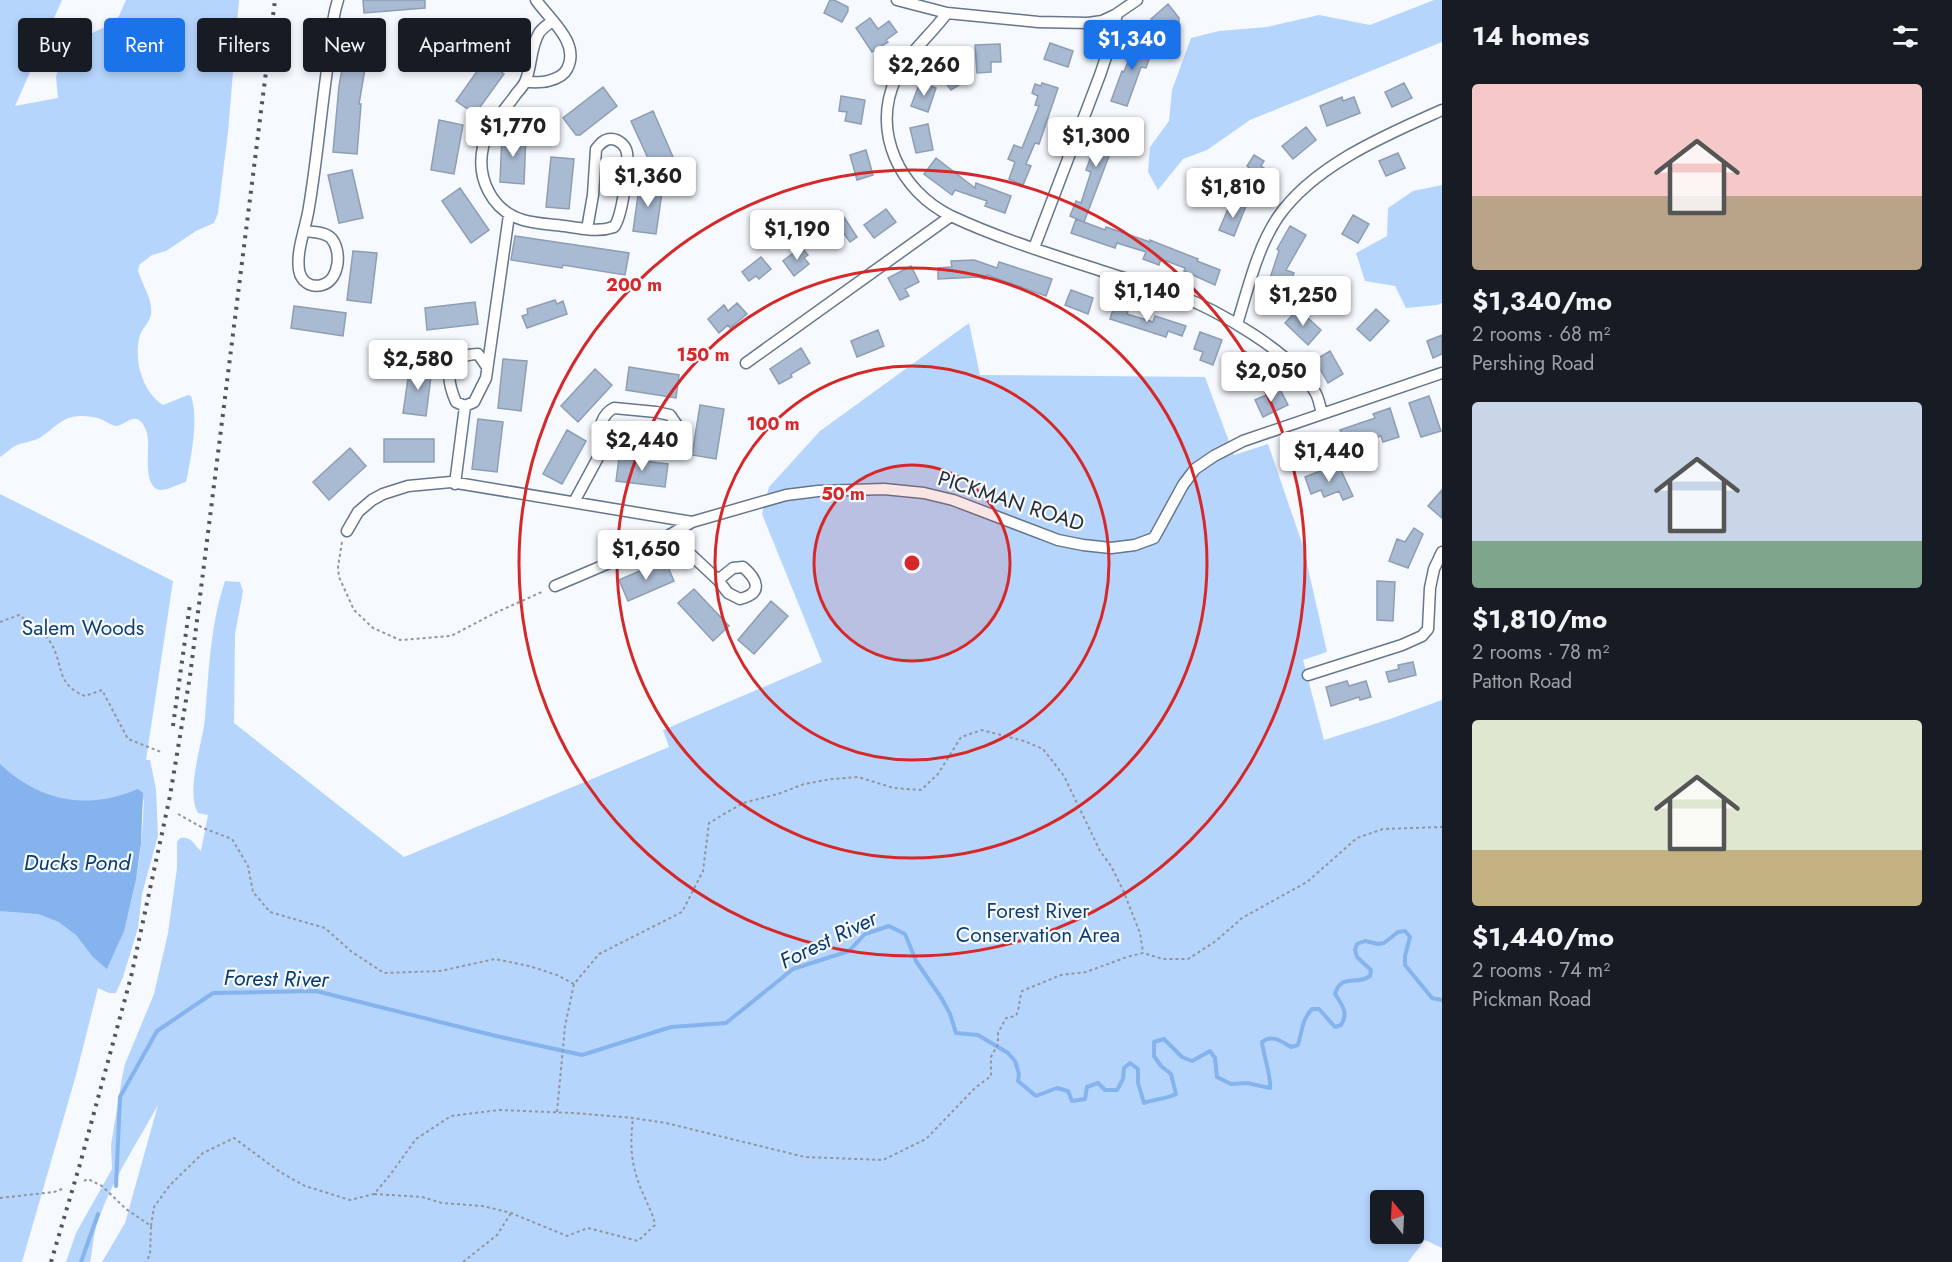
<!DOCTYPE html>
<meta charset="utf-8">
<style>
:root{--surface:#171b24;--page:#242831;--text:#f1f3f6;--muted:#9ea1a6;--accent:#1a73e8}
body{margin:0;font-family:Jost,sans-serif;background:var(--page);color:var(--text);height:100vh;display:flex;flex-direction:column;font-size:22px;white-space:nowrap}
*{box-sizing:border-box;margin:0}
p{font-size:20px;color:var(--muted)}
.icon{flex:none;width:33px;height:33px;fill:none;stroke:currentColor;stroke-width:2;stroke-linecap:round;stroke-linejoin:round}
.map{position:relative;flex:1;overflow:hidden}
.side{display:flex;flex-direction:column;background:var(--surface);width:510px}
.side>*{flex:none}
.hud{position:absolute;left:18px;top:18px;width:570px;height:54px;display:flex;gap:12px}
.needle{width:39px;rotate:342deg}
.buttons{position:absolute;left:1370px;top:1190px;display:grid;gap:12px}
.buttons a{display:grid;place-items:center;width:54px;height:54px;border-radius:6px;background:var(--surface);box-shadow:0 3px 9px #0003;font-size:30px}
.price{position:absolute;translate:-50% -51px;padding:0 14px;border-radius:6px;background:#fff;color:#222;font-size:20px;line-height:39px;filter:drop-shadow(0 2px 3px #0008)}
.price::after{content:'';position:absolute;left:50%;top:36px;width:18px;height:14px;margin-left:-9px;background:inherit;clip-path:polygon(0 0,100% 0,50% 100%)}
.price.active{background:var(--accent);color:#fff}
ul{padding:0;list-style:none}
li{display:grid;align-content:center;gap:12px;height:318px;padding:0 30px}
li span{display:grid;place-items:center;height:186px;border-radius:6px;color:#555}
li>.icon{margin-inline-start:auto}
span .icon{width:108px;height:108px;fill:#fffc;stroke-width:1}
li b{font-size:26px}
h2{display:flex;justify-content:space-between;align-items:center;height:72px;padding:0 30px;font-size:26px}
.tag{padding:0 21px;border-radius:6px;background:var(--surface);box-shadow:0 3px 9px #0003;font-size:21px;line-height:54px}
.tag.active{background:var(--accent);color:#fff}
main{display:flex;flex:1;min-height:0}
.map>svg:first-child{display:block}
.green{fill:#b6d5fc;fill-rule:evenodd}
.water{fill:#84b3ed}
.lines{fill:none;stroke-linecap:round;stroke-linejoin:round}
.stream{stroke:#84b3ed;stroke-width:4}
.building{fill:#a9bbd2;stroke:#8d9eb4;stroke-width:1.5}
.street-casing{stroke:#66768b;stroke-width:13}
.path{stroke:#91969c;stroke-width:2;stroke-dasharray:3 3;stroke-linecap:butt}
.street{stroke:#fff;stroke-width:10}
.rail{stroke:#4f555d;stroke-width:4;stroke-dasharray:3 6;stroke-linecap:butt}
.ring{fill:none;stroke:#d62828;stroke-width:3}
.labels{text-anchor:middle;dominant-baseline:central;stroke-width:4.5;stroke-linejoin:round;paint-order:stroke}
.street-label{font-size:21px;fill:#272e36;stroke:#f6f9fe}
.park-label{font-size:21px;fill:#0e3e72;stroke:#f6f9fe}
.water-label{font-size:22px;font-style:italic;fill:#0a3b6e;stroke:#f6f9fe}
.centre{fill:#d62828;stroke:#f6f9fe;stroke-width:3}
.ring-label{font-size:18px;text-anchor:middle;font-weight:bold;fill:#d62828;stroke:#f6f9fe;stroke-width:4.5;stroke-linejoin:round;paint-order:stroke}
</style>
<main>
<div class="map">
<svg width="1442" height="1262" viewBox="0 0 1442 1262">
<rect width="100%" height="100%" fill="#f6f9fe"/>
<!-- green -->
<path class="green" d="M 0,0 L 62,0 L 15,106 L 58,98 L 56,77 L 59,66 L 68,51 L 82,38 L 109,25 L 119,16 L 126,0 L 239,0 L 228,132 L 218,213 L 214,223 L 196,231 L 166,251 L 152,255 L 140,264 L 138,270 C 142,285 153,299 151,314 C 150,322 143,327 140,335 C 133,358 142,392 163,405 L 188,395 L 191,396 C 199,418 191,458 186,482 C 177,484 163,494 155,488 C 142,477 152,445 146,430 C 137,407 125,426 116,426 C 111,425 107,422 103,420 C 96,417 88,416 81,416 C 62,416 55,428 41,437 C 33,442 23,442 15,446 C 10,449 5,454 0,457 Z
M 1434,0 L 1442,0 L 1442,42 L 1250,120 L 1207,150 L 1183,159 L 1158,190 L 1148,172 L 1150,147 L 1169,121 L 1172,90 L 1191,38 L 1219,31 L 1267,27 L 1319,15 L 1370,25 Z
M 1442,185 L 1442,303 L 1437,305 L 1406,308 L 1395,286 L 1365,281 L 1356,253 L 1387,236 L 1388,208 L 1413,191 Z
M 969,323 L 980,375 L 1205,377 L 1234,455 L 1268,444 L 1303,546 L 1327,652 L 1303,660 L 1324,740 L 1387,720 L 1442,700 L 1442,1248 L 1425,1240 L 1408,1262 L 102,1262 L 125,1223 L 158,1105 C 137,1143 112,1180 98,1221 C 93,1234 93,1248 90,1262 L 66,1262 L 76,1233 L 112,1169 L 111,1145 L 122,1078 L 125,1064 L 154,994 L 168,933 L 177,868 L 177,842 L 180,838 C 192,836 194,845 201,851 L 208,815 L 198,813 C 185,791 203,743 205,718 C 209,671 210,626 225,581 L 240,582 L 243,591 L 235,634 L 234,723 L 404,857 L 669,747 L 663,730 L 822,662 L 762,514 L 769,487 L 820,431 ZM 1380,1200 L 1413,1200 L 1413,1233 L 1380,1233 Z
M 0,494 L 173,581 L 146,760 L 150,760 L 156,789 L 158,836 L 142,894 L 138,928 L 123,977 L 116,993 L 109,993 L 98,988 L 76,1075 L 22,1262 L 0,1262 ZM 144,797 C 143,819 142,841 139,862 C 134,898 122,936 107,969 Z"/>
<!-- water -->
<path class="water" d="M 0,764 C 39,801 87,811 138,789 L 143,793 L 141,844 L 136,880 L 124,931 L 107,969 L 93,957 L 76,935 L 59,922 L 38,914 L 0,911 Z"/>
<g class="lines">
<!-- stream -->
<path class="stream" d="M 116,1186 L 120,1097 L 157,1031 L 213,993 L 316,991 L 496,1036 L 582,1055 L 671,1027 L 726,1023 L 793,969 L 849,951 L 865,934 L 889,926 L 905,934 L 916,961 L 942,999 L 950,1014 L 956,1033 L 978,1035 L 1008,1053 L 1015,1061 L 1019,1074 L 1018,1081 L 1036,1096 L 1057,1088 L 1068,1091 L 1072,1101 L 1085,1099 L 1087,1087 L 1098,1083 L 1105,1090 L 1117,1090 L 1123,1079 L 1124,1068 L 1130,1063 L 1138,1069 L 1138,1083 L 1144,1103 C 1155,1099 1166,1099 1176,1094 L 1171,1074 L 1161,1066 L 1154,1056 L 1154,1042 L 1164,1039 L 1182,1057 L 1192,1061 L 1210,1051 L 1215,1058 L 1217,1077 L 1231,1084 L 1247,1083 L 1270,1088 C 1272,1080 1263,1053 1262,1042 C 1272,1034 1281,1041 1291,1047 L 1298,1045 C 1302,1032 1302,1019 1312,1009 L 1319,1009 L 1335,1027 L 1341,1025 C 1349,1013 1342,1005 1335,994 C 1341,973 1356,986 1370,976 L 1371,970 L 1357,957 L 1355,950 L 1357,944 L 1365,941 L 1378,944 L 1384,943 L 1398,932 L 1405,931 L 1410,937 L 1405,956 L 1405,965 L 1432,998 L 1442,1000
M 81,1262 L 98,1214"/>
</g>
<!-- building -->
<path class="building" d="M 363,0 L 425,0 L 425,8 L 364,13 Z
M 830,0 L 834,0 L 848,7 L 848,11 L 842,22 L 824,13 Z
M 1168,4 L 1179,18 L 1179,22 L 1173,27 L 1170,23 L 1161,30 L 1151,19 Z
M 870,18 L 878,29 L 889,21 L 897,32 L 886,40 L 888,42 L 872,52 L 856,28 Z
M 348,35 L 370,39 L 359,104 L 361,104 L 357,154 L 333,152 L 339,86 Z
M 1137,38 L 1154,44 L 1146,68 L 1141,67 L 1127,106 L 1111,101 L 1122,71 L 1124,72 Z
M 1050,43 L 1073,51 L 1068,67 L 1044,59 Z
M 1000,44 L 1001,62 L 991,62 L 991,72 L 977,73 L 975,45 Z
M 957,54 L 970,73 L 952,74 L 959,85 L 951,90 L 940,75 L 927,75 Z
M 485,60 L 504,74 L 475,114 L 456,101 Z
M 920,82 L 936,88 L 928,112 L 911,106 Z
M 1042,83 L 1058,88 L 1039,144 L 1035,143 L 1026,164 L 1031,166 L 1023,185 L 1009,179 L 1015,162 L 1008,159 L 1014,145 L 1022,148 L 1039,106 L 1035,105 L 1038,96 L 1032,93 L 1035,84 L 1041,86 Z
M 1404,83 L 1412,98 L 1392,107 L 1385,92 Z
M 603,87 L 617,106 L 580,135 L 576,135 L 563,118 Z
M 841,96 L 865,100 L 861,124 L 845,121 L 847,112 L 839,111 Z
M 1342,97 L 1343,101 L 1354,97 L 1360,113 L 1327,126 L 1320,106 Z
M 653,111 L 673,157 L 652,167 L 631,121 Z
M 439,120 L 463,125 L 454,174 L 431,170 Z
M 1104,121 L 1120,127 L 1084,222 L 1070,216 L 1076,201 L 1081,203 L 1091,172 L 1086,170 Z
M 928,124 L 933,150 L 916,153 L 910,128 Z
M 1306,127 L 1316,140 L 1293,159 L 1282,146 Z
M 500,133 L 526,134 L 524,184 L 500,182 L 502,134 Z
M 866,150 L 873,175 L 857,180 L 850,155 Z
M 1398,153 L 1405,168 L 1386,176 L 1379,161 Z
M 1254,155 L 1264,161 L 1261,166 L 1273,174 L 1259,195 L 1244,185 L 1254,171 L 1247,166 Z
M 551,157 L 574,159 L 569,209 L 546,207 Z
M 936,158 L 975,188 L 976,183 L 1011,196 L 1005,213 L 985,206 L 987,201 L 955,190 L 952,195 L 924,174 Z
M 352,170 L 363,218 L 339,223 L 328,175 Z
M 640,181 L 663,185 L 656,234 L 633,231 Z
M 460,188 L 489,230 L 471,243 L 442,201 Z
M 1235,202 L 1246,206 L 1234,236 L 1219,230 L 1228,209 L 1231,210 Z
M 886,209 L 896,222 L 874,238 L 864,225 Z
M 840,211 L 857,237 L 850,242 L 839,227 L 838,228 L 840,232 L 828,240 L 820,227 Z
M 1353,215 L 1369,224 L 1358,243 L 1342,234 Z
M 1076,219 L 1105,230 L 1106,227 L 1150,242 L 1150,240 L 1198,259 L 1197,261 L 1220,270 L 1215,285 L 1184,271 L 1185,268 L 1161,259 L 1159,265 L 1143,259 L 1146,252 L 1117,243 L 1115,248 L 1071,233 Z
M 1290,226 L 1306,235 L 1286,270 L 1294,273 L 1285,298 L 1272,293 L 1276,283 L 1269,281 L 1279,251 L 1277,249 Z
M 515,236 L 629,253 L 625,275 L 563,265 L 562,268 L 511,260 Z
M 801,247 L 808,255 L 804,258 L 809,264 L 794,276 L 783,261 Z
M 353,251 L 377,253 L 371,303 L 347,300 Z
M 761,257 L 771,269 L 759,279 L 756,276 L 749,281 L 742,272 Z
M 974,260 L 997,268 L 999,262 L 1052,279 L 1046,296 L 987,275 L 985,279 L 978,277 L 938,279 L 938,268 L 952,267 L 951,261 Z
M 911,266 L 919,282 L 905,289 L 909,296 L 900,300 L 888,278 Z
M 1071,290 L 1093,298 L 1088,314 L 1065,305 Z
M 555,300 L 557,304 L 563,301 L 567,314 L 527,328 L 522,316 L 528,314 L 527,309 Z
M 475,302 L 478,324 L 427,330 L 425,308 Z
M 737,303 L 747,314 L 730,328 L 728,325 L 719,333 L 708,319 L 724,305 L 728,311 Z
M 1115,304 L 1129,308 L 1127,314 L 1153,322 L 1155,316 L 1186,326 L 1182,336 L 1168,331 L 1166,337 L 1110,319 Z
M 294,306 L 346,313 L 343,336 L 291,328 Z
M 1298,309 L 1321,330 L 1308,345 L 1285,323 Z
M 1376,309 L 1389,321 L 1370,341 L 1357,329 Z
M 878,330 L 884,346 L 857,357 L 851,341 Z
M 1200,332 L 1222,340 L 1213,365 L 1200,360 L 1203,352 L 1194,349 Z
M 1442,335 L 1442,354 L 1433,358 L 1427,341 Z
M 801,348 L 810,363 L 791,374 L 792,377 L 779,384 L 770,369 Z
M 1245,351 L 1266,365 L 1256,380 L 1235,365 Z
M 1330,351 L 1343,374 L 1328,383 L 1315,360 Z
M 503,359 L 527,361 L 521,411 L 498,408 Z
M 410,365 L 432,368 L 426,416 L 403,413 Z
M 629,367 L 679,375 L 676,398 L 626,390 Z
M 595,369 L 612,385 L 578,422 L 561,406 Z
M 1280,389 L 1288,405 L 1263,417 L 1255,400 Z
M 1429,396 L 1441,431 L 1421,437 L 1409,403 Z
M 700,405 L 724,409 L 716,459 L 692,455 Z
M 1390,408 L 1399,437 L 1383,442 L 1381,436 L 1359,443 L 1360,448 L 1348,452 L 1340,430 L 1375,418 L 1373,414 Z
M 478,419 L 503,422 L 497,472 L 472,469 Z
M 567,430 L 586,441 L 562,484 L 543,474 Z
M 384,439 L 434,439 L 434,462 L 384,462 Z
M 350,448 L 366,466 L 329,500 L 313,482 Z
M 619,458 L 668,464 L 665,487 L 616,481 Z
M 1338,464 L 1353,496 L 1343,500 L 1339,491 L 1324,497 L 1321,490 L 1311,494 L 1305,477 Z
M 1442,490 L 1442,518 L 1428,506 Z
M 1414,528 L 1423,534 L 1408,568 L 1389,561 L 1397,539 L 1405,542 Z
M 665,560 L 674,581 L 628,601 L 619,580 Z
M 1377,581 L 1395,582 L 1393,621 L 1377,620 Z
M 694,589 L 729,626 L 713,641 L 678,603 Z
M 771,601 L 788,616 L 754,654 L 738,640 Z
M 1413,662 L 1416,675 L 1389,682 L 1386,672 L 1399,669 L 1398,665 Z
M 1347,681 L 1349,686 L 1366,681 L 1371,697 L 1360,700 L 1359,697 L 1331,706 L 1326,687 Z"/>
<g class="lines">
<!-- street casing -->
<g class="street-casing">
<path id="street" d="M 897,0 L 947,13 L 1038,22 L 1088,23 L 1102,21 L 1115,15 L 1137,0
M 947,13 C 931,35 908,53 896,78 C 871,132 900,191 951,216
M 552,21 C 548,25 542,28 539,33 C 530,48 532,67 525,82 C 523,87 517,92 514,97 C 503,112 487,129 483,147 C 476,178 492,211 523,220 C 536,224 550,224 564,226 C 582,228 596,233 614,227 C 622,217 629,167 627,153 C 626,146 619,139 611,139 C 604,139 600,144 596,149 L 593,195 L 587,229
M 525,82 C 532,82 541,83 548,81 C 556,79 564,75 567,69 C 581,43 549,19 536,0
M 305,231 C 314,232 325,232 331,238 C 342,250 340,280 322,285 C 311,288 301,282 299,270 C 296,250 306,228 309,207 C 317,160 321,111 328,63 C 331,41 331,21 338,0
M 1034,248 L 1100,75 L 1110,45 L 1117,14
M 1237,324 C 1248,289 1257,248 1278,217 C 1314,165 1386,135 1442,110
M 746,363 L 951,216 C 1000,239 1053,255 1105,272 C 1128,280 1152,285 1175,294 C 1216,309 1294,353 1315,392 C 1319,398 1320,407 1322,414
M 465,406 L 456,402 C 445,377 445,355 478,354 L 487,367
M 614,408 L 656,412 L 670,415 L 677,425 C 679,452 647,445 630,442 C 623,441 612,441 607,438 C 594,430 604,413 614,408 Z
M 455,484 L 465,406 L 474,402 L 486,378 L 509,215
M 574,502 L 608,439
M 347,531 L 358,512 L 372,500 L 383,494 L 408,486 L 451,482 L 692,522
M 670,535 L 718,580 L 728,593 L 740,599 C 764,593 757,579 743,567 L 733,568 L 718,580
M 555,586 L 654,544 L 692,522 L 786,495 L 818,491 L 884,489 L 924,493 L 953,500 L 1058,540 L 1083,545 L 1111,548 L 1135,545 L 1154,538 L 1183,485 L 1195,469 L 1214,456 L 1243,441 L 1442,373
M 1308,675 L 1402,645 L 1422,636 L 1428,629 L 1430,588 L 1434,569 L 1442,552"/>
</g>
<!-- path -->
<path class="path" d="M 342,542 L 338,567 L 339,577 L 354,610 L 373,628 L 400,640 L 451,636 L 495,613 L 544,591
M 0,622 L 19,615 C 29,622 41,629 48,639 C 65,660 53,684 85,696 L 102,690 L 128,739 L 161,752
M 178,814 L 203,828 L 232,839 L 248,866 L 253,892 L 270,912 L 325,928 L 352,952 L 384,973 L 440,971 L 495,959 L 529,966 L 557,975 L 574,984 L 599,954 L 682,912 L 703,871 L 709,823 L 743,803 L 778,794 L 804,784 L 832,779 L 858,777 L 894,788 L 921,790 L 938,774 L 961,737 L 982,730 L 1024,741 L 1043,749 L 1064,776 L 1100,851 L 1111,866 L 1123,890 L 1140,933 L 1143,952
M 557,1112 L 565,1026 L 574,984
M 84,1181 L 88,1179 L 102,1186 L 126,1209 L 151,1226 L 150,1254 L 146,1262
M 374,1194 L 422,1197 L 442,1203 L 483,1206 L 511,1213 L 567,1236 L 588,1228 L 638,1241 L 655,1225 C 653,1214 649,1208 645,1198 C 632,1171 629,1148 633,1119
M 0,1198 L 54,1192 L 65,1188
M 151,1226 L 154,1207 L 170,1185 L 203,1153 L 234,1138 L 280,1172 L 305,1186 L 350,1200 L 374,1194 L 390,1175 L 416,1139 L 451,1116 L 499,1110 L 574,1113 L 633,1118 L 666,1123 L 805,1157 L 883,1160 L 926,1139 L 975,1088 L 991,1076 L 991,1057 L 998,1044 L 998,1033 L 1006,1018 L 1016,1016 C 1020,1007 1019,999 1022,991 L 1061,975 L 1086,972 L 1127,957 L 1143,953 L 1163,959 L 1188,959 L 1216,941 L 1242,918 L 1307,882 L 1357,838 L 1383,829 L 1442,827
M 463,1262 L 497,1235 L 511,1213"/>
<!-- street -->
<use href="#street" class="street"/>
<!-- rail -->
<path class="rail" d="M 173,726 L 190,604
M 51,1262 L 80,1164 L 131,977 L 170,796 L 190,676 L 275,0"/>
</g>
<!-- distance rings -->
<circle cx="912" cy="563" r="98" fill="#d62828" fill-opacity=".12"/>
<g class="ring">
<circle cx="912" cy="563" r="98"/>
<circle cx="912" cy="563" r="197"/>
<circle cx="912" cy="563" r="295"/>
<circle cx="912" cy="563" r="393"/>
</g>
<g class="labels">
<!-- street labels -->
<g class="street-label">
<text transform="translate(1011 501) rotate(18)">PICKMAN ROAD</text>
</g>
<!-- park labels -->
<g class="park-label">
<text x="83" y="628">Salem Woods</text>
<text x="1038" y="911">Forest River<tspan x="1038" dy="24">Conservation Area</tspan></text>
</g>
<!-- water labels -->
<g class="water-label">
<text x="77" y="862">Ducks Pond</text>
<text transform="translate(828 939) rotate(-26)">Forest River</text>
<text transform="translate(276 978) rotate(1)">Forest River</text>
</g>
</g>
<circle cx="912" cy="563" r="9" class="centre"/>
<g class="ring-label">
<text x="634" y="291">200 m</text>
<text x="703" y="361">150 m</text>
<text x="773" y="430">100 m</text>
<text x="843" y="500">50 m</text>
</g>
</svg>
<div class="buttons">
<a><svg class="needle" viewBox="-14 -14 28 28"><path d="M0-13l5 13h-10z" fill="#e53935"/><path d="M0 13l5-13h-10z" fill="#9ea1a6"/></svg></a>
</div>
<b class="price active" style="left:1132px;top:71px">$1,340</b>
<b class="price" style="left:924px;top:97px">$2,260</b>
<b class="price" style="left:513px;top:158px">$1,770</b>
<b class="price" style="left:1096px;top:168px">$1,300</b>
<b class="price" style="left:648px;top:208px">$1,360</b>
<b class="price" style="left:1233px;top:219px">$1,810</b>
<b class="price" style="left:797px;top:261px">$1,190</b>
<b class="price" style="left:1147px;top:323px">$1,140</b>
<b class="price" style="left:1303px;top:327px">$1,250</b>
<b class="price" style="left:418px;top:391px">$2,580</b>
<b class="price" style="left:1271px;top:403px">$2,050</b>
<b class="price" style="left:642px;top:472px">$2,440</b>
<b class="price" style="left:1329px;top:483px">$1,440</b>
<b class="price" style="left:646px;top:581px">$1,650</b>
<div class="hud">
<a class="tag">Buy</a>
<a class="tag active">Rent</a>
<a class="tag">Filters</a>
<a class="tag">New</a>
<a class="tag">Apartment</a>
</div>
</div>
<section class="side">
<h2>14 homes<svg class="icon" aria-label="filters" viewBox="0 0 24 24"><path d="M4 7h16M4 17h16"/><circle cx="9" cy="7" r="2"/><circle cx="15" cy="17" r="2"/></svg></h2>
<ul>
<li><span style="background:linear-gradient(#f6c9c9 60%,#b9a48a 0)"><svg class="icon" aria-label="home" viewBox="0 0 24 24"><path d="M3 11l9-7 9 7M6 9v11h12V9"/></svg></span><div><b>$1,340/mo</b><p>2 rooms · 68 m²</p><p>Pershing Road</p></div></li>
<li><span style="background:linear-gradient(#c9d6e8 75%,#7fa58c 0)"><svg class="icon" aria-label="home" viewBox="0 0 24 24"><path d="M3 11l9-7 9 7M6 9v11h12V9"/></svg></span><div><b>$1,810/mo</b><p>2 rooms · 78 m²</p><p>Patton Road</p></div></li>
<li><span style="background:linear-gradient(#dfe7d0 70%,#c2b280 0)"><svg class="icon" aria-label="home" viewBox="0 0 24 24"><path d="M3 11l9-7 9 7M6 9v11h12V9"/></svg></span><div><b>$1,440/mo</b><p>2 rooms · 74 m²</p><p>Pickman Road</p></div></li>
</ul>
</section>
</main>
